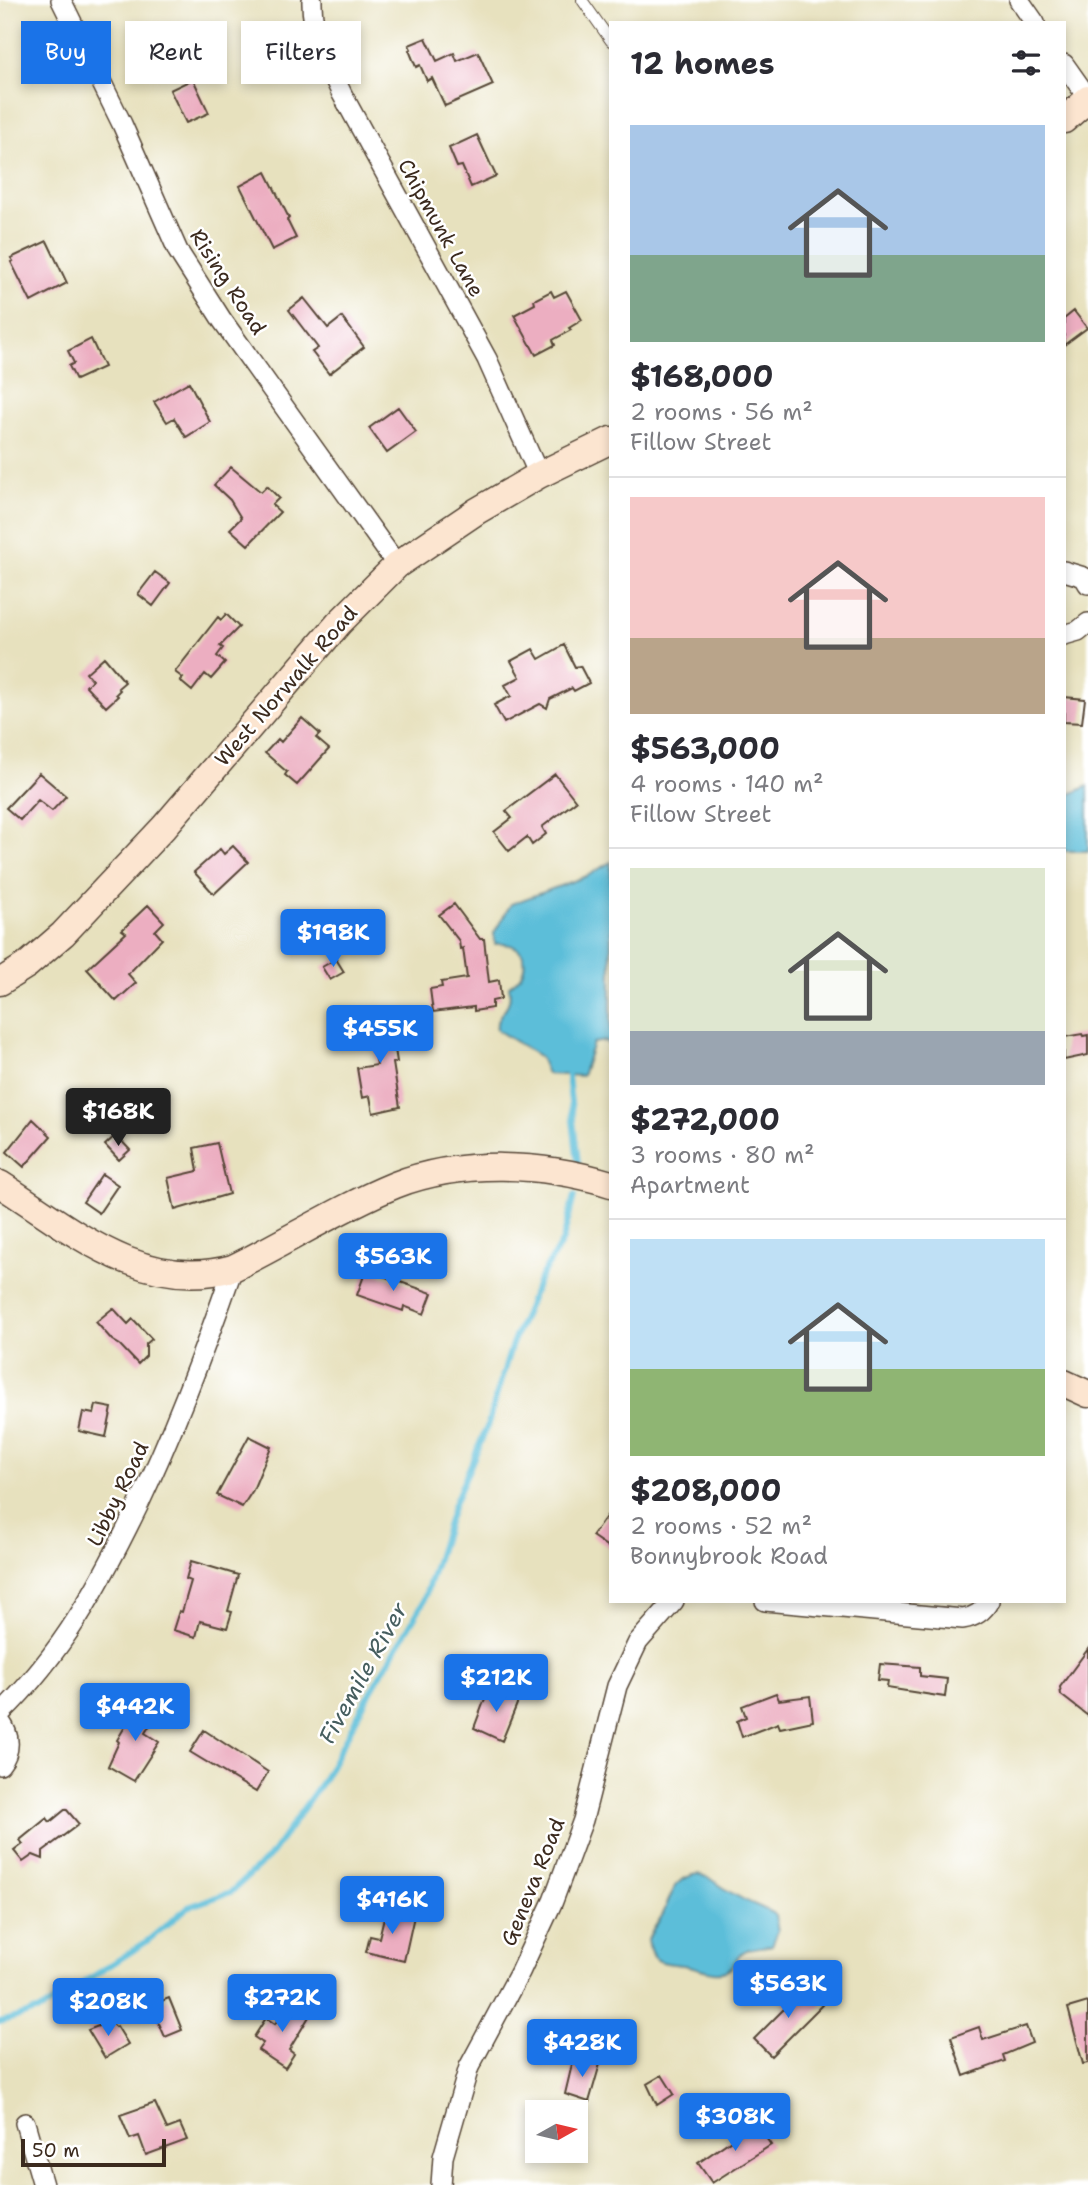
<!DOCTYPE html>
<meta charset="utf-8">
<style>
:root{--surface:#fff;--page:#f2f2f3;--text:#2b2b33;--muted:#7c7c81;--line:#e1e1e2;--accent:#1a73e8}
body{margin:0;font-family:"Shantell Sans",sans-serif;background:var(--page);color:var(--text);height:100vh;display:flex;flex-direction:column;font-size:26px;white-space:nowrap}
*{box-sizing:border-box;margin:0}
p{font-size:23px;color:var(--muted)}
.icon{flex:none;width:38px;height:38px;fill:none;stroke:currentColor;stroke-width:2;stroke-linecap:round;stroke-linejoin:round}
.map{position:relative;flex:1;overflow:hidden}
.panel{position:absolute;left:609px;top:21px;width:457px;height:1582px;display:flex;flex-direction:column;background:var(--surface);border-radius:0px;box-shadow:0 4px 10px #0003}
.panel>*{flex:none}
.banner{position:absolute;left:21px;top:21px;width:483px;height:63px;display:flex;gap:14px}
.needle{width:46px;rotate:82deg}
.fabs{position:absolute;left:525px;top:2100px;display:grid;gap:14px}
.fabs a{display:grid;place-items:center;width:63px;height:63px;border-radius:0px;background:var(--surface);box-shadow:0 4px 10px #0003;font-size:35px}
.scale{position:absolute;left:21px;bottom:18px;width:145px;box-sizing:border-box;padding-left:7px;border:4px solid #3b2a1e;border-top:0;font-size:19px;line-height:24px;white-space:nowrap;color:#3b2a1e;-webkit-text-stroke:5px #fff;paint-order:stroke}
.price{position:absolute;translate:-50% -60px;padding:0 16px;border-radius:7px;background:var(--accent);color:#fff;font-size:23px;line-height:46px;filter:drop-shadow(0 2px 4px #0008)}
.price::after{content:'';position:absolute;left:50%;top:42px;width:21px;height:16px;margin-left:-10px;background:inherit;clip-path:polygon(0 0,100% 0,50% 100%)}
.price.selected{background:#222;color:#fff}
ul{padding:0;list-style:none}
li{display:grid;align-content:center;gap:14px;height:371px;padding:0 21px}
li+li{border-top:2px solid var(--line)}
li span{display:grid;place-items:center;height:217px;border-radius:0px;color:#555}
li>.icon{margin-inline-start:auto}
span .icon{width:126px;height:126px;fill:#fffc;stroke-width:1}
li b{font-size:30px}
h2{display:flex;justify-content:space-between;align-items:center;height:84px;padding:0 21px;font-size:30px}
.chip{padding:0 24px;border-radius:0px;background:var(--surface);box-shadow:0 4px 10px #0003;font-size:24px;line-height:63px}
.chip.selected{background:var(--accent);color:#fff}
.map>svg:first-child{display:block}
.water{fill:#5bbed9;stroke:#4b747c;stroke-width:2}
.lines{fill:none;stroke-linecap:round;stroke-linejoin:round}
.stream{stroke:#5bbed9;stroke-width:6}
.building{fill:#ecaec1}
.lane-casing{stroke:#554536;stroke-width:12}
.street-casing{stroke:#554536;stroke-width:22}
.secondary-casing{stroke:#554536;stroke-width:29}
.lane{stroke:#fff;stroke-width:10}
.street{stroke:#fff;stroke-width:19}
.secondary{stroke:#fce5d0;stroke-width:26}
.labels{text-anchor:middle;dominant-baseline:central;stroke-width:5;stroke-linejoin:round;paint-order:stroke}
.street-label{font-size:21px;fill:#3b2a1e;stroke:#fff}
.water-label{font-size:23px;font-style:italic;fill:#465e5f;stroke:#fff}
</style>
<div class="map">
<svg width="1088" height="2185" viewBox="0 0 1088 2185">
<rect width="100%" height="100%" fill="#fff"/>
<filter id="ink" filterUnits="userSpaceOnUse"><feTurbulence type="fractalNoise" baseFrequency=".0143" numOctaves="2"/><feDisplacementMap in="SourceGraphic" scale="14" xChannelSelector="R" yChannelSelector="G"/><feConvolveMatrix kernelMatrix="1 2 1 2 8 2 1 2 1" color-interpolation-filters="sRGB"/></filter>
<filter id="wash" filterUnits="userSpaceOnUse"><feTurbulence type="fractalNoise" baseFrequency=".00686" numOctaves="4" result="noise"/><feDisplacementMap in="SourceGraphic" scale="28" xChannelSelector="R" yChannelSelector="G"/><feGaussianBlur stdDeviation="1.57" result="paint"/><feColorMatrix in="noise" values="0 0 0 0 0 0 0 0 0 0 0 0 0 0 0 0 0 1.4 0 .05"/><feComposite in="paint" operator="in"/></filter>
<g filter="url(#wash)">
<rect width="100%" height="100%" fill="#e7e1be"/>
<!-- water -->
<path class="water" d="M 1088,786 L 1088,851 L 1064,851 L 1064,797 Z
M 611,862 L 611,1048 L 606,1041 L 593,1043 L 582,1076 L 547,1074 L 540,1057 L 497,1030 C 494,1010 514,1013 509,986 C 535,970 527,940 495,944 L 494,933 L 511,904 L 587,876 Z
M 699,1874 C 714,1878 725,1891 739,1897 C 751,1904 763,1907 775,1915 L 778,1931 L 772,1945 C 761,1948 749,1946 741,1954 C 735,1960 734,1968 726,1971 C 713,1975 701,1968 688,1966 C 668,1962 651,1968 648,1940 C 652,1930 658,1923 663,1914 C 672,1894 674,1877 699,1874 Z"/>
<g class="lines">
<!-- stream -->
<path class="stream" d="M 567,1068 L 578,1163
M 0,2022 L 43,2009 L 146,1942 L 188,1907 L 231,1892 L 269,1857 L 324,1779 L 371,1691 L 423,1603 L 454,1504 L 487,1427 L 512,1344 L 539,1280 L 563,1240 L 574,1196"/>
</g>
<g id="blocks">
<!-- building -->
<path class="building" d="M 426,38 L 437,61 L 454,53 L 457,61 L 478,52 L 493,85 L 445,106 L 432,78 L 427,81 L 420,65 L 416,67 L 409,50 L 411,49 L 409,45 Z
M 193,79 L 209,113 L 186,123 L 170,90 Z
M 477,135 L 496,176 L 471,187 L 462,166 L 457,167 L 449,148 Z
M 266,172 L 289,218 L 287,220 L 296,238 L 272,250 L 240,186 Z
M 47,241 L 67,283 L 31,302 L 11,262 L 13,261 L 11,258 Z
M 551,291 L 554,297 L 566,291 L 582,320 L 569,328 L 571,330 L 553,340 L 555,345 L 536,355 L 514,315 L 535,304 L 534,300 Z
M 304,298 L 328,328 L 342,317 L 364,347 L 329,374 L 312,352 L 318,348 L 289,310 Z
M 1074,311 L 1087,328 L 1064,345 L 1064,319 Z
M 91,339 L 104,367 L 76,380 L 69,366 L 74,363 L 68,351 Z
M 189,382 L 210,422 L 186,437 L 174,418 L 167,422 L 154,402 Z
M 398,407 L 416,432 L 387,453 L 369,428 Z
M 231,467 L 261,492 L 267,486 L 279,498 L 272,505 L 280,512 L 248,545 L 230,529 L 241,518 L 230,500 L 214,485 Z
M 155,572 L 170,583 L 153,606 L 138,594 Z
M 226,614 L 239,627 L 220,646 L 223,648 L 217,656 L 225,663 L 211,679 L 205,674 L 192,691 L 180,681 L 183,678 L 175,672 L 218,617 L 221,620 Z
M 564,645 L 575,667 L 580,666 L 589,683 L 574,691 L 572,688 L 550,699 L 547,708 L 540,704 L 504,723 L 494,705 L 511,696 L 505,685 L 520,677 L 511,661 L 533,649 L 539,659 Z
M 104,657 L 125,682 L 118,688 L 120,690 L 116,694 L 118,696 L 106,707 L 86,686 L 92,680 L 86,673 Z
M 1064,697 L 1085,699 L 1082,723 L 1064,722 Z
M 302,718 L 320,734 L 316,738 L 329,749 L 297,785 L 285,775 L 287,772 L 265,753 L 278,739 L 281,742 Z
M 39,773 L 66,796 L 52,811 L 38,800 L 20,820 L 6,808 Z
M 555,774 L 576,801 L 542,827 L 546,834 L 532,845 L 527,837 L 509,851 L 494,832 L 512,818 L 506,811 Z
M 233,846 L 248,862 L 214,894 L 194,872 L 220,849 L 224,854 Z
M 454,904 L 480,939 L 484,939 L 489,982 L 499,980 L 501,999 L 492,1001 L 492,1008 L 474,1011 L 474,1007 L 433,1012 L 430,989 L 442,987 L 441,982 L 467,978 L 463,948 L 460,949 L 459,941 L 439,915 Z
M 148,905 L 164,922 L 155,931 L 162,939 L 128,974 L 136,983 L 116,1001 L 87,969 L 126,933 L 122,930 Z
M 336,959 L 344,972 L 330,980 L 322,967 Z
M 389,1010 L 397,1062 L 393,1063 L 400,1107 L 373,1113 L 370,1096 L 362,1098 L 357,1068 L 377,1065 L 372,1036 L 368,1037 L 364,1014 Z
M 1082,1034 L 1083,1036 L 1088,1035 L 1088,1055 L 1064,1060 L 1064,1037 Z
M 33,1119 L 51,1136 L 24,1167 L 7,1152 Z
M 116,1135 L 130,1150 L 119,1160 L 105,1145 Z
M 217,1143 L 229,1194 L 175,1210 L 168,1178 L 198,1171 L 194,1148 Z
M 102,1174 L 118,1185 L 99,1213 L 83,1202 Z
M 366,1270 L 432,1293 L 424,1314 L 404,1306 L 403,1311 L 357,1295 Z
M 113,1308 L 128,1324 L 133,1319 L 152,1339 L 146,1344 L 146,1356 L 138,1364 L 120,1345 L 112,1340 L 96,1322 Z
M 96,1405 L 112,1408 L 106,1437 L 79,1431 L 83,1412 L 94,1414 Z
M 249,1436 L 271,1447 L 253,1490 L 242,1507 L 217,1495 Z
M 611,1510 L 611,1549 L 592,1536 Z
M 191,1561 L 238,1575 L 228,1611 L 232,1612 L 227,1628 L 200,1621 L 196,1637 L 173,1630 L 179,1611 L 182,1612 L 191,1581 L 186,1579 Z
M 1088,1649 L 1088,1716 L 1061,1695 L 1060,1687 Z
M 880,1664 L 920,1667 L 920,1676 L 947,1679 L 945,1697 L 887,1688 L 888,1681 L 878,1680 Z
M 489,1688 L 519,1699 L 502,1741 L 474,1728 Z
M 776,1693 L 779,1700 L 810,1696 L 813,1721 L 780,1728 L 778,1723 L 742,1737 L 737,1721 L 746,1717 L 742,1706 Z
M 141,1700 L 159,1710 L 145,1733 L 159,1742 L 134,1781 L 108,1766 L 119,1742 L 117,1740 Z
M 204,1730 L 268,1772 L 256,1792 L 190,1752 Z
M 66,1809 L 79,1824 L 43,1851 L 43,1859 L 33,1855 L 23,1862 L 14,1851 L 23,1844 L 20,1840 L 47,1818 L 50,1822 Z
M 386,1909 L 414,1916 L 404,1961 L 366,1952 L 370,1936 L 379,1938 Z
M 801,1984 L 822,2005 L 771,2056 L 754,2039 L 787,2006 L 783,2002 Z
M 169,1998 L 182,2030 L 165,2037 L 151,2005 Z
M 291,2001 L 310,2015 L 289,2050 L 294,2054 L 285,2068 L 258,2050 L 263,2043 L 254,2037 L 266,2018 L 275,2024 Z
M 1088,2002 L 1088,2063 L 1083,2064 L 1068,2008 Z
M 111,2021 L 115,2027 L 117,2026 L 128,2044 L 105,2058 L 88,2030 Z
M 1026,2026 L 1032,2043 L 1003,2055 L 1005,2061 L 964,2076 L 951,2037 L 979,2027 L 983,2040 Z
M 574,2056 L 600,2064 L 589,2102 L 565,2094 Z
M 662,2075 L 674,2094 L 657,2105 L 647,2084 Z
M 155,2103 L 167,2129 L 180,2124 L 187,2140 L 146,2155 L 139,2136 L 130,2139 L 120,2115 Z
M 756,2123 L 771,2145 L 712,2183 L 698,2163 Z"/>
</g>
</g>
<g filter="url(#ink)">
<use href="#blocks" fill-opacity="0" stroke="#554536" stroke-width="2"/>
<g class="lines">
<!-- lane casing -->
<g class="lane-casing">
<path id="lane" d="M 582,0 L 611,41"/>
</g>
<!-- street casing -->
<g class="street-casing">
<path id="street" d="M 61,0 L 122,124 L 178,251 L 222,320 L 397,565
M 312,0 C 311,34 328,65 342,94 L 487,359 L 539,475
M 1019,0 L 1035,23
M 1064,64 L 1088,98
M 1064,571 L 1084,577 L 1088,584
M 1064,635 L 1078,631 L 1088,623
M 765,1601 L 963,1619 C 975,1617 983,1612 989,1601
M 0,1714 C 63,1653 100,1584 138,1506 C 175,1428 205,1349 233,1268
M 0,1721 C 11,1736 11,1751 0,1765
M 25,2123 L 43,2185
M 441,2185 L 443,2157 L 469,2067 L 520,1972 L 553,1901 L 583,1820 L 617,1686 L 638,1642 L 674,1601"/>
</g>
<!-- secondary casing -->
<g class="secondary-casing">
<path id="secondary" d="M 1064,120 L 1088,99
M 0,982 L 27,965 L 63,934 L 164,827 L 339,623 L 397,565 L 477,511 L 539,475 L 611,440
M 0,1184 C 72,1230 142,1293 233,1268 C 288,1241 339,1208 395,1185 C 462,1159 543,1163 611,1184
M 1064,1383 L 1088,1394"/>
</g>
<!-- lane -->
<use href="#lane" class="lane"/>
<!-- street -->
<use href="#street" class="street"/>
<!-- secondary -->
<use href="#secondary" class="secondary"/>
</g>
</g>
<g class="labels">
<!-- street labels -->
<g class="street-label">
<text transform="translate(441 228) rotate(61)">Chipmunk Lane</text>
<text transform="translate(228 282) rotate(57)">Rising Road</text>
<text transform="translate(286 686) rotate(-49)">West Norwalk Road</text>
<text transform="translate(118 1494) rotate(-64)">Libby Road</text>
<text transform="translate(533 1882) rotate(-68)">Geneva Road</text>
</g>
<!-- water labels -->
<g class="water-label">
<text transform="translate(363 1673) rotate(-61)">Fivemile River</text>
</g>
</g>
</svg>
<div class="fabs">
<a><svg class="needle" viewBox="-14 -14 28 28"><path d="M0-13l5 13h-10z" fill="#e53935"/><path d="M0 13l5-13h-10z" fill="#7c7c81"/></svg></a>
</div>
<div class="scale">50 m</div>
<b class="price" style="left:333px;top:969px">$198K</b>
<b class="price" style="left:380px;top:1065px">$455K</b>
<b class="price selected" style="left:118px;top:1148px">$168K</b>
<b class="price" style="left:393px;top:1293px">$563K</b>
<b class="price" style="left:496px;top:1714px">$212K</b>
<b class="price" style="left:135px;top:1743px">$442K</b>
<b class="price" style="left:392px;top:1936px">$416K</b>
<b class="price" style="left:788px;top:2020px">$563K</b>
<b class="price" style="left:282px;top:2034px">$272K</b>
<b class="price" style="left:108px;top:2038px">$208K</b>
<b class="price" style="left:582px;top:2079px">$428K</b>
<b class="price" style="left:735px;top:2153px">$308K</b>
<div class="banner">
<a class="chip selected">Buy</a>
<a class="chip">Rent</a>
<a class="chip">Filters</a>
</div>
<section class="panel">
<h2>12 homes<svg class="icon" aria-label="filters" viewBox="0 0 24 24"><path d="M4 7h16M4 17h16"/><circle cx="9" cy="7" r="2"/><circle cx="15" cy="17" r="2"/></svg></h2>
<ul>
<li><span style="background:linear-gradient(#a9c7e8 60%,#7fa58c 0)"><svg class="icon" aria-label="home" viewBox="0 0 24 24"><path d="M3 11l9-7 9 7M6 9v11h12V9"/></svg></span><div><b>$168,000</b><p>2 rooms · 56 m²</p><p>Fillow Street</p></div></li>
<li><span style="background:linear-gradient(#f6c9c9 65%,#b9a48a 0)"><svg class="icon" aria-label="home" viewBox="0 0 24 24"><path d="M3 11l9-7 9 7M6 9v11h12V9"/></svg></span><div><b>$563,000</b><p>4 rooms · 140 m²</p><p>Fillow Street</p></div></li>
<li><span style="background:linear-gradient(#dfe7d0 75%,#9aa5b1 0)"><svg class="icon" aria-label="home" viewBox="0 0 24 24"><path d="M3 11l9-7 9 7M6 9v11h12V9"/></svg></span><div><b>$272,000</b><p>3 rooms · 80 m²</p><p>Apartment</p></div></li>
<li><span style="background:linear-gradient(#bfe0f5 60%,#8fb573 0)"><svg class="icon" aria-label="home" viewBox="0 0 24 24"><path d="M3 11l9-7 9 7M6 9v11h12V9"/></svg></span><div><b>$208,000</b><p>2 rooms · 52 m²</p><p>Bonnybrook Road</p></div></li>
</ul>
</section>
</div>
